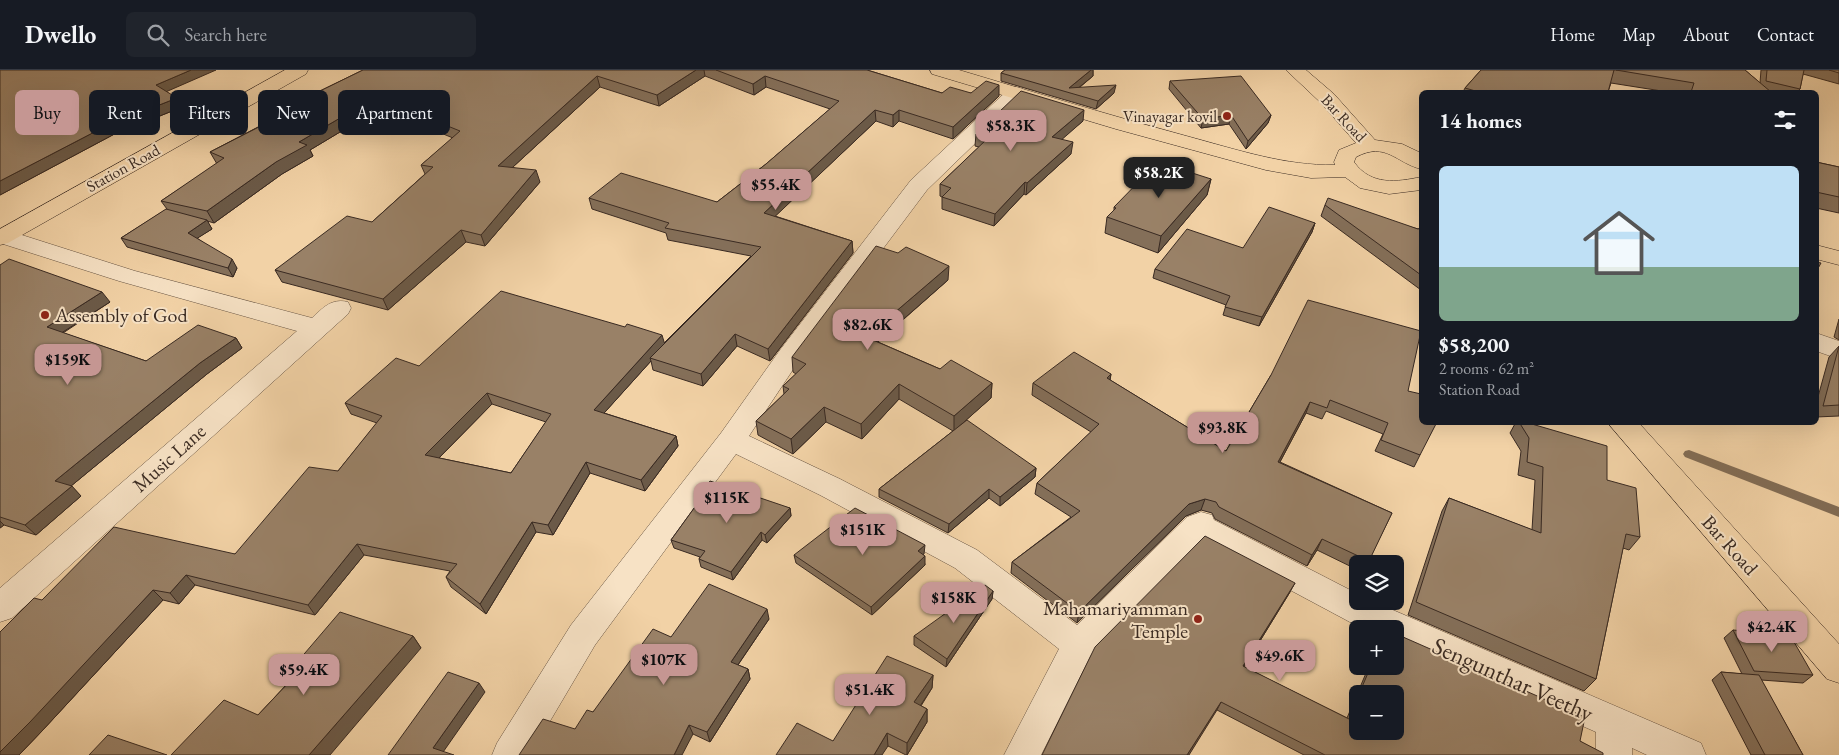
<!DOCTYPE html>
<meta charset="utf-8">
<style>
:root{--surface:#171b24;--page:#20242c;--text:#f1f3f6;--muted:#9ea1a6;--line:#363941;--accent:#c59692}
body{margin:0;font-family:"EB Garamond",serif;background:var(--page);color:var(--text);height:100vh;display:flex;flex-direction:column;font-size:19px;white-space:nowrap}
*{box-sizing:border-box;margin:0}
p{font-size:16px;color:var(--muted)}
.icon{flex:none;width:28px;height:28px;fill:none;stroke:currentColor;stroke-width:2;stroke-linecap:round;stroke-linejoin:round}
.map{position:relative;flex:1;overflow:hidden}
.drawer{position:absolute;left:1419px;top:20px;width:400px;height:335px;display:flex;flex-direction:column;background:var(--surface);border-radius:8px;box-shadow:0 5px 20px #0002}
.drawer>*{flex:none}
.guide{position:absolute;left:15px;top:20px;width:475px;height:45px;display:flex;gap:10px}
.controls{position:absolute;left:1349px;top:485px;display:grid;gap:10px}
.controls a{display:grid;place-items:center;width:55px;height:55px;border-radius:8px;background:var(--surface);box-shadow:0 5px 20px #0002;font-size:25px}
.price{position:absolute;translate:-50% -42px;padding:0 11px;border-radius:10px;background:var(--accent);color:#111;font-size:16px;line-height:32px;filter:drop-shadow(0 1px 2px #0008)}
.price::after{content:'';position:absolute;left:50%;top:30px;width:15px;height:11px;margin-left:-8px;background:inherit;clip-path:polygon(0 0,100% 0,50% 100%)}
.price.selected{background:#222;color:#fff}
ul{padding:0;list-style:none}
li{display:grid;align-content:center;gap:10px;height:265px;padding:0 20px}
li span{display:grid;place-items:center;height:155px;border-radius:8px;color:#555}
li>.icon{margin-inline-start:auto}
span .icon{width:90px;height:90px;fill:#fffc;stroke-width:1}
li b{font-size:21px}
h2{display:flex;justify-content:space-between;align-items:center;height:60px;padding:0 20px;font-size:21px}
.pill{padding:0 18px;border-radius:8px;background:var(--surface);box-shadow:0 5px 20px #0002;font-size:18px;line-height:45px}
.pill.selected{background:var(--accent);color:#111}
header{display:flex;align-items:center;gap:30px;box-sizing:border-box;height:70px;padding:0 25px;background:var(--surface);border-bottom:1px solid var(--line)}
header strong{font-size:24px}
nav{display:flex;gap:28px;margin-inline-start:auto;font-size:18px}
.search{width:350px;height:45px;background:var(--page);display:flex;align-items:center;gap:12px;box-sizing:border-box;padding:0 18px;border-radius:8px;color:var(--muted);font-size:19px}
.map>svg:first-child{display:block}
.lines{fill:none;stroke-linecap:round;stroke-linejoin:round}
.stream{fill:#826d56;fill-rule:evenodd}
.minor-casing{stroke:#675443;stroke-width:1}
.major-casing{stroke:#392a22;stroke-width:1}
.minor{fill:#f7e2c5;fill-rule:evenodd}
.major{fill:#f2d2a6;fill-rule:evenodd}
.wall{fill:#846f59;stroke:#392a22;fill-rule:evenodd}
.shaded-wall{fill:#6b5a48;stroke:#392a22}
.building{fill:#998167;stroke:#392a22;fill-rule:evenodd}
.poi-dot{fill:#8f2418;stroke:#f7e2c5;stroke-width:2}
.labels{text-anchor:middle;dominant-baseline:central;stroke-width:4;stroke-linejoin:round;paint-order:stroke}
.far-poi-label{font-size:16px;fill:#392a22;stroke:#f7e2c5;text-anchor:end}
.far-street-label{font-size:16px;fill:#392a22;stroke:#f7e2c5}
.poi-label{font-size:20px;fill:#392a22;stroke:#f7e2c5;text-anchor:start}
.street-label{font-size:20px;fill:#392a22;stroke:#f7e2c5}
.near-street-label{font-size:24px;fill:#392a22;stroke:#f7e2c5}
</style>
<header>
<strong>Dwello</strong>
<div class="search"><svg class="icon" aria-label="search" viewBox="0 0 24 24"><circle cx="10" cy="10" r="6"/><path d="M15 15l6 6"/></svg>Search here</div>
<nav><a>Home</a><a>Map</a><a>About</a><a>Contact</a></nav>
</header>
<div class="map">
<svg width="1839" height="685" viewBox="0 0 1839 685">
<rect width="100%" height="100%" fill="#f2d2a6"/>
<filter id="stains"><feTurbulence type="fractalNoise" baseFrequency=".004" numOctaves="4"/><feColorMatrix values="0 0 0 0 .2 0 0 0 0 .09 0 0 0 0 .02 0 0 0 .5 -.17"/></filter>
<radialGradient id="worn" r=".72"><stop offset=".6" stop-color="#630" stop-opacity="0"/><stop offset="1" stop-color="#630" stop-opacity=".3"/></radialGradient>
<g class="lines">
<!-- stream -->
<path class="stream" d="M 1689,380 L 1839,437 L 1839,447 L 1685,387 L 1683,384 L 1685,381 Z"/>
<!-- minor casing -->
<g class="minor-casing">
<path id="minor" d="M 1016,17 L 1023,19 L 1026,23 L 1023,27 L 927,120 L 798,292 L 749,366 L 840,409 L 977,480 L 1077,555 L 1187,447 L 1201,442 L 1212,445 L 1214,450 L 1358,524 L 1358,531 L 1372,531 L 1701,673 L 1706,685 L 1647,685 L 1632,678 L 1632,685 L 1596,685 L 1596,662 L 1395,573 L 1395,559 L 1363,559 L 1202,473 L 1091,585 L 1041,685 L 1004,685 L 1059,579 L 955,498 L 820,425 L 736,384 L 595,575 L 530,685 L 492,685 L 497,673 L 571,555 L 721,363 L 780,280 L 911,110 L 1009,19 Z
M 3,159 L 135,201 L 312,248 C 323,238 331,228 348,232 L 351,238 L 348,244 L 12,548 L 0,552 L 0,518 L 297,261 L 119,211 L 0,173 L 0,160 Z
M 1816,263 L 1839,271 L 1839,289 L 1816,281 Z"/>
</g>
<!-- major casing -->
<g class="major-casing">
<path id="major" d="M 285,0 L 308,0 L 306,4 L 8,173 L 0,175 L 0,159 Z
M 930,0 L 959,0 C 1036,23 1112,46 1190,67 C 1238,80 1286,96 1335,95 L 1334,92 L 1339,80 L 1356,73 L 1320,32 L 1286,0 L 1306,0 L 1334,24 L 1375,70 L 1402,74 L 1421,83 L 1421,99 C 1396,93 1386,71 1356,87 L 1354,92 C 1371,116 1397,112 1421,107 L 1421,120 L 1389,124 L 1360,118 L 1345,107 L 1311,108 L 1266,100 L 1116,59 L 932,4 Z
M 1816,175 L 1839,181 L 1839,195 L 1816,189 Z
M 1607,352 L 1638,352 L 1839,574 L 1839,613 L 1827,609 Z"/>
</g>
<!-- minor -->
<use href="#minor" class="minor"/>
<!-- major -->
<use href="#major" class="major"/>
</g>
<!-- wall -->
<path class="wall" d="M 0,0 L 166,22 L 177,28 L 182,37 L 140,54 L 137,52 L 0,125 Z
M 363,0 L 867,0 L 942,23 L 971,23 L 999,26 L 953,69 L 899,51 L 893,57 L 876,51 L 775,146 L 852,171 L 853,183 L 770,291 L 737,276 L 703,316 L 653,300 L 651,291 L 604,343 L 676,366 L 678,376 L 645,421 L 590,403 L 553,465 L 536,462 L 486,544 L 451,517 L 446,507 L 450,501 L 364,485 L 315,545 L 195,515 L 179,534 L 163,530 L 42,661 L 19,685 L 0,685 L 42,530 L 235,484 L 338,401 L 377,353 L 351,344 L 345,333 L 419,296 L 664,273 L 751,186 L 668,170 L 666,163 L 592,139 L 589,128 L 717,132 L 766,94 L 830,39 L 766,17 L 754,25 L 705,6 L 659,36 L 600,17 L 513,97 L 540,112 L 485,176 L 466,172 L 388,240 L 282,212 L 275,200 L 372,152 L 425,104 L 421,95 L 453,68 L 380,38 L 310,80 L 313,86 L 282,104 L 214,153 L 207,151 L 212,159 L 197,168 L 237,198 L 233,207 L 127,177 L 121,168 L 167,139 L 161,131 L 217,94 L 210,82 L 285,43 L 283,39 ZM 492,334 L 546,352 L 511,403 L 439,388 Z
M 1005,0 L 1093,0 L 1093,6 L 1079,18 L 1114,23 L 1096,39 L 1001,11 L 1001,3 Z
M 1481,0 L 1745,0 L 1760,13 L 1761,0 L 1839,0 L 1839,14 L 1803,4 L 1800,19 L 1797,22 L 1668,22 L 1611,13 L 1608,22 L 1463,22 L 1465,18 Z
M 1170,11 L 1271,45 L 1268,53 L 1246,79 L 1229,54 L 1201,58 L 1169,19 Z
M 1083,51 L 1061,69 L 1071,84 L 1026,125 L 1024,124 L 994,156 L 942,139 L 942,127 L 940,126 L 940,114 L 979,77 L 975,76 L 976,64 Z
M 1816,92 L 1839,97 L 1839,143 L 1816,138 Z
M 1211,109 L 1207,125 L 1158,183 L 1105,163 L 1107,147 L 1114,140 L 1114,137 Z
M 1325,135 L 1418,159 L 1421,158 L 1421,220 L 1321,146 Z
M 1315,153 L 1312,162 L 1259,256 L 1223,245 L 1226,235 L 1153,208 L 1155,199 L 1243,178 Z
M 0,195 L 110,232 L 63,263 L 146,291 L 236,268 L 242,278 L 207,304 L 71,416 L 81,426 L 36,465 L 4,455 L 0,458 Z
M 948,210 L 878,272 L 940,299 L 992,313 L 991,328 L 958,357 L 1036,398 L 1035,407 L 1000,436 L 989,428 L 948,463 L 879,427 L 879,419 L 953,361 L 899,329 L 862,369 L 826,352 L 793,384 L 758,365 L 756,351 L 784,324 L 783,316 L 796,304 L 793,302 L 792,287 Z
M 1839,249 L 1839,270 L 1834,267 Z
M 1839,276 L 1839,346 L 1816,347 L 1816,334 L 1829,287 Z
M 1111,304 L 1110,310 L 1226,381 L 1271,305 L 1408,321 L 1420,385 L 1414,397 L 1375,381 L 1383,364 L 1326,341 L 1322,349 L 1306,343 L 1280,392 L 1392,443 L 1367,494 L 1358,494 L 1358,500 L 1317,480 L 1307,496 L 1215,449 L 1212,443 L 1201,440 L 1186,446 L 1077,553 L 1011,503 L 1012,492 L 1071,447 L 1035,424 L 1037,413 L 1091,362 L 1032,325 L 1033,313 Z
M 1516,352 L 1525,352 L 1607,410 L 1640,467 L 1629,480 L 1623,478 L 1596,609 L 1584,621 L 1408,545 L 1442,441 L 1449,428 L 1532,460 L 1535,410 L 1518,405 L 1521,381 L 1510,363 Z
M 702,422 L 790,438 L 791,446 L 767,473 L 762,470 L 733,510 L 701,497 L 699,489 L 700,487 L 674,478 L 671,470 L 703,426 Z
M 924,484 L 923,485 L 925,495 L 872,545 L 796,493 L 794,485 Z
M 993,521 L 992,529 L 946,597 L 914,575 L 914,566 Z
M 1290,522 L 1244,597 L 1347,648 L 1369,596 L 1395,596 L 1401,571 L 1403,567 L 1603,685 L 1304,685 L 1217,640 L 1042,685 ZM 1358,624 L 1395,624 L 1358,661 Z
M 769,549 L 738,595 L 748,599 L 750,609 L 710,672 L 693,664 L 575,659 L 671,567 Z
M 1733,560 L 1813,605 L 1803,613 L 1761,610 L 1803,685 L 1751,685 L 1712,610 L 1721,602 L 1742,604 L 1724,568 Z
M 413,566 L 421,578 L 258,645 L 304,596 L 299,590 Z
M 933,605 L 932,618 L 921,636 L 927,639 L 927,652 L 907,685 L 906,685 L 888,676 L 833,671 Z"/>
<!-- shaded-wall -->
<path class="shaded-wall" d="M 191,0 L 216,0 L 161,24 L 156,15 Z
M 696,0 L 704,0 L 705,6 L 659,36 L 657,25 Z
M 1091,0 L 1093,0 L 1093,6 L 1072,23 L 1069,18 Z
M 597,6 L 600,17 L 502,107 L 498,96 Z
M 765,6 L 766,17 L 754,25 L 753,14 Z
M 999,15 L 999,26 L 953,69 L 953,57 Z
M 1116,15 L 1114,23 L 1096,39 L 1098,31 Z
M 376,27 L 380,38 L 310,80 L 313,86 L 282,104 L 214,153 L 207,141 L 276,92 L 299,72 Z
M 177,28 L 182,37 L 140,54 L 134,45 Z
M 875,40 L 876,51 L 766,155 L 764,143 Z
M 899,40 L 899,51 L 893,57 L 893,45 Z
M 1084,40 L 1083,51 L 1051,79 L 1052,67 Z
M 131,43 L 137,52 L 0,125 L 0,111 Z
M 1231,45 L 1229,54 L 1201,58 L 1203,49 Z
M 1271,45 L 1268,53 L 1246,79 L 1248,71 Z
M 1073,72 L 1071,84 L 1026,125 L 1027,113 Z
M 536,100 L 540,112 L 485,176 L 481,165 Z
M 1211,109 L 1207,125 L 1158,183 L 1161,166 Z
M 1025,112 L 1024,124 L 994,156 L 995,144 Z
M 207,150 L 212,159 L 193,171 L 188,163 Z
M 1315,153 L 1312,162 L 1259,256 L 1262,247 Z
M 461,160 L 466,172 L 388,240 L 383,229 Z
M 852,171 L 853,183 L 770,291 L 768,279 Z
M 232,189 L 237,198 L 233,207 L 228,198 Z
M 949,196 L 948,210 L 867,281 L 866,267 Z
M 102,222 L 110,232 L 55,267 L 47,257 Z
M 735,264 L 737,276 L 703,316 L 701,304 Z
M 662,265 L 665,275 L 650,288 L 651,291 L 597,351 L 594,340 Z
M 236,268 L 242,278 L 207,304 L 65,421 L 55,411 L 200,293 Z
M 1111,304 L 1109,315 L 1107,308 Z
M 992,313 L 991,328 L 954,361 L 954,346 Z
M 899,314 L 899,329 L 862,369 L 861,354 Z
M 487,323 L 492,334 L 431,396 L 425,385 Z
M 1310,332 L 1306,343 L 1274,403 L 1278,392 Z
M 824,337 L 826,352 L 793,384 L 791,369 Z
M 676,366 L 678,376 L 645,421 L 641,410 Z
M 586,392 L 590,403 L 553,465 L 548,455 Z
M 1036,398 L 1035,407 L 1000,436 L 1000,427 Z
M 72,416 L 81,426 L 36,465 L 25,455 Z
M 989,419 L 989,428 L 948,463 L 949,454 Z
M 1205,429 L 1201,440 L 1186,446 L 1077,553 L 1079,542 L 1189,434 Z
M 790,438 L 791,446 L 767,473 L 765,465 Z
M 0,451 L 4,455 L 0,458 Z
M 532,452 L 536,462 L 486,544 L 480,534 Z
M 761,462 L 762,470 L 733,510 L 731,502 Z
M 1322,469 L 1317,480 L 1307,496 L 1312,485 Z
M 357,474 L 364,485 L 315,545 L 308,535 Z
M 925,475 L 924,484 L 918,489 L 918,481 Z
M 925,486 L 925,495 L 872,545 L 871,537 Z
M 186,505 L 195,515 L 179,534 L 170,523 Z
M 1295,513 L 1290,522 L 1239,605 L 1243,596 Z
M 153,520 L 163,530 L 42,661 L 19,685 L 0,685 L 0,682 Z
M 993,521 L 992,529 L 946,597 L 947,589 Z
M 767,539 L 769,549 L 733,602 L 731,592 Z
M 413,566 L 421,578 L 330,685 L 309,685 Z
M 748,599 L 750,609 L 710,672 L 707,662 Z
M 933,605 L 932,618 L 914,645 L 914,632 Z
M 479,613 L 485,622 L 441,685 L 433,678 Z
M 1221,632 L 1217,640 L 1189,685 L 1187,685 Z
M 927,639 L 927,652 L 907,685 L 907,673 Z
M 689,655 L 693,664 L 682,685 L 674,685 Z
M 887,663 L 888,676 L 882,685 L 874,685 Z"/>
<!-- building -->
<path class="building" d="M 0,0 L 191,0 L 156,15 L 177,28 L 134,45 L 131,43 L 0,111 Z
M 363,0 L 696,0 L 657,25 L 597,6 L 498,96 L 536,100 L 481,165 L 461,160 L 383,229 L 275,200 L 347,146 L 372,152 L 433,97 L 421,95 L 460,61 L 376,27 L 299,72 L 307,75 L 276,92 L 207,141 L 161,131 L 224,88 L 210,82 L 290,41 L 283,39 Z
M 716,0 L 867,0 L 942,23 L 950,17 L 971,23 L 986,11 L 999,15 L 953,57 L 899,40 L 893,45 L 875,40 L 764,143 L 852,171 L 768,279 L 735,264 L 701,304 L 650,288 L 761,177 L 665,158 L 669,153 L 589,128 L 621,103 L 717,132 L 766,94 L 839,31 L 765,6 L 753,14 Z
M 1005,0 L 1091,0 L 1069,18 L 1116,15 L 1098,31 L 1001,3 Z
M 1481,0 L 1614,0 L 1608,22 L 1479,22 L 1465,18 Z
M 1616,0 L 1745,0 L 1771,22 L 1691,22 L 1694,13 Z
M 1767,0 L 1804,0 L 1800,19 L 1766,11 Z
M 1829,0 L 1839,0 L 1839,3 Z
M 1241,6 L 1271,45 L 1248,71 L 1231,45 L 1203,49 L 1170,11 Z
M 1021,21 L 1084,40 L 1052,67 L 1073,72 L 1027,113 L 1025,112 L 995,144 L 942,127 L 951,118 L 940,114 L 988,68 L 976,64 Z
M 1158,92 L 1211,109 L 1161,166 L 1107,147 L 1116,138 L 1114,137 Z
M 1816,92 L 1839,97 L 1839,127 L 1816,122 Z
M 1328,128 L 1418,159 L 1421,158 L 1421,205 L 1325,135 Z
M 1269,137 L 1315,153 L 1262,247 L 1225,237 L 1230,226 L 1155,199 L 1187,159 L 1243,178 Z
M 166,139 L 207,150 L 188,163 L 232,189 L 228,198 L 121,168 Z
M 876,176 L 898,183 L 906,177 L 949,196 L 866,267 L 940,299 L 951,290 L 992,313 L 954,346 L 899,314 L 861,354 L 824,337 L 791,369 L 756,351 L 789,319 L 783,316 L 806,294 L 792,287 Z
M 9,189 L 102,222 L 47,257 L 146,291 L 198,255 L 236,268 L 200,293 L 55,411 L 72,416 L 25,455 L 0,447 L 0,195 Z
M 1816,192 L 1821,193 L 1816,202 Z
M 501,221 L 625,257 L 627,254 L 662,265 L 594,340 L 676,366 L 641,410 L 586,392 L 548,455 L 532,452 L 480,534 L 446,507 L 457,494 L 357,474 L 308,535 L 186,505 L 170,523 L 153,520 L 30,652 L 0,682 L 0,562 L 34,528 L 42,530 L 114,457 L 235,484 L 309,397 L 338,401 L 382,346 L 345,333 L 396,288 L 419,296 ZM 487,323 L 551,344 L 511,403 L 425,385 Z
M 1308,230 L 1421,261 L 1408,321 L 1421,324 L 1421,352 L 1437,352 L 1420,385 L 1381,370 L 1388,353 L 1330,330 L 1327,338 L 1310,332 L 1278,392 L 1392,443 L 1369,491 L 1322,469 L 1312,485 L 1219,437 L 1216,432 L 1205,429 L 1189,434 L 1079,542 L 1012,492 L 1080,441 L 1037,413 L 1099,354 L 1033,313 L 1074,282 L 1111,304 L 1107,308 L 1226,381 L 1271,305 Z
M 1839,276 L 1839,335 L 1823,336 Z
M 967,350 L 1036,398 L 1000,427 L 989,419 L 949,454 L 879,419 Z
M 1519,352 L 1525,352 L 1607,376 L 1607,410 L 1636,418 L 1640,467 L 1626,464 L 1596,609 L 1416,532 L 1449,428 L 1541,463 L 1543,397 L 1527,392 L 1529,368 Z
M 710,411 L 790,438 L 765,465 L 761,462 L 731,502 L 699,489 L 705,481 L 671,470 L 705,423 L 702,422 Z
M 855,438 L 925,475 L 918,481 L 925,486 L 871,537 L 794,485 Z
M 1205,466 L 1295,513 L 1243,596 L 1349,649 L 1358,628 L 1358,661 L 1395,661 L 1395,624 L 1359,624 L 1371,596 L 1395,596 L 1395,568 L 1402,572 L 1403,567 L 1585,647 L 1580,671 L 1603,683 L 1603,685 L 1325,685 L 1221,632 L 1187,685 L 1042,685 L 1095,577 Z
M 709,514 L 767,539 L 731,592 L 748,599 L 707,662 L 689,655 L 674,685 L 519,685 L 543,649 L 575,659 L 587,640 L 593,642 L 653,559 L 671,567 Z
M 985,515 L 993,521 L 947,589 L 914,566 Z
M 340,542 L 413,566 L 309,685 L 171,685 L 224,630 L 258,645 L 307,593 L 299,590 Z
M 1733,560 L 1790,565 L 1813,605 L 1754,601 Z
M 887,586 L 933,605 L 914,632 L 927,639 L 907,673 L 887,663 L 874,685 L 776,685 L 797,653 L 833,671 Z
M 448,602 L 479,613 L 433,678 L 454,685 L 388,685 Z
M 1721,602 L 1759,605 L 1803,685 L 1765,685 Z
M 108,665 L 167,685 L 89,685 Z"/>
<!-- markers -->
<g class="poi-dot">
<circle cx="1227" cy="46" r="5"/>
<circle cx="45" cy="245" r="5"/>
<circle cx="1198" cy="549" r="5"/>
</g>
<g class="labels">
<!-- far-poi labels -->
<g class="far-poi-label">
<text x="1217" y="46">Vinayagar kovil</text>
</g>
<!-- far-street labels -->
<g class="far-street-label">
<text transform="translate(1344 48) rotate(47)">Bar Road</text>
<text transform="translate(123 98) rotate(-29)">Station Road</text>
</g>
<!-- poi labels -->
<g class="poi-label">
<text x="55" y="245">Assembly of God</text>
<text x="1188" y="538" text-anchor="end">Mahamariyamman<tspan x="1188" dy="23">Temple</tspan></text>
</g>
<!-- street labels -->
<g class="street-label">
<text transform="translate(169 388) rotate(-42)">Music Lane</text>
<text transform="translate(1730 475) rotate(48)">Bar Road</text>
</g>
<!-- near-street labels -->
<g class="near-street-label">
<text transform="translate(1513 609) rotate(24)">Sengunthar Veethy</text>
</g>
</g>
<rect width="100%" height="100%" filter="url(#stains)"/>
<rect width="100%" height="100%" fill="url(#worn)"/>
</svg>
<div class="controls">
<a><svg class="icon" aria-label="layers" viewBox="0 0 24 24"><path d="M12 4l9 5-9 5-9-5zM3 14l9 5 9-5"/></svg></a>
<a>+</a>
<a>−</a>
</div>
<b class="price" style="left:1011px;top:82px">$58.3K</b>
<b class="price selected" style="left:1159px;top:129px">$58.2K</b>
<b class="price" style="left:776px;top:141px">$55.4K</b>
<b class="price" style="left:868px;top:281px">$82.6K</b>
<b class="price" style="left:68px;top:316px">$159K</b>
<b class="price" style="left:1223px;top:384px">$93.8K</b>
<b class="price" style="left:727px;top:454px">$115K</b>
<b class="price" style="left:863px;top:486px">$151K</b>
<b class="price" style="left:954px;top:554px">$158K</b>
<b class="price" style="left:1772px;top:583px">$42.4K</b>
<b class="price" style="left:1280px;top:612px">$49.6K</b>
<b class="price" style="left:664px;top:616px">$107K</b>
<b class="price" style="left:304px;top:626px">$59.4K</b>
<b class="price" style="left:870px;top:646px">$51.4K</b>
<div class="guide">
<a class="pill selected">Buy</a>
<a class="pill">Rent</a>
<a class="pill">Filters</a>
<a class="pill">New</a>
<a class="pill">Apartment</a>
</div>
<section class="drawer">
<h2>14 homes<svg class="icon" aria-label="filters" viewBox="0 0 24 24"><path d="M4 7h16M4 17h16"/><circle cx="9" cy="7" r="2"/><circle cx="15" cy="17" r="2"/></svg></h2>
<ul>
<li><span style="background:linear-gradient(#bfe0f5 65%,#7fa58c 0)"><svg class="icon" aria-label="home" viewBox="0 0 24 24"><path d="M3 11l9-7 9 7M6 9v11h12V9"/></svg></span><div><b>$58,200</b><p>2 rooms · 62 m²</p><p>Station Road</p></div></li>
</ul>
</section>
</div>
